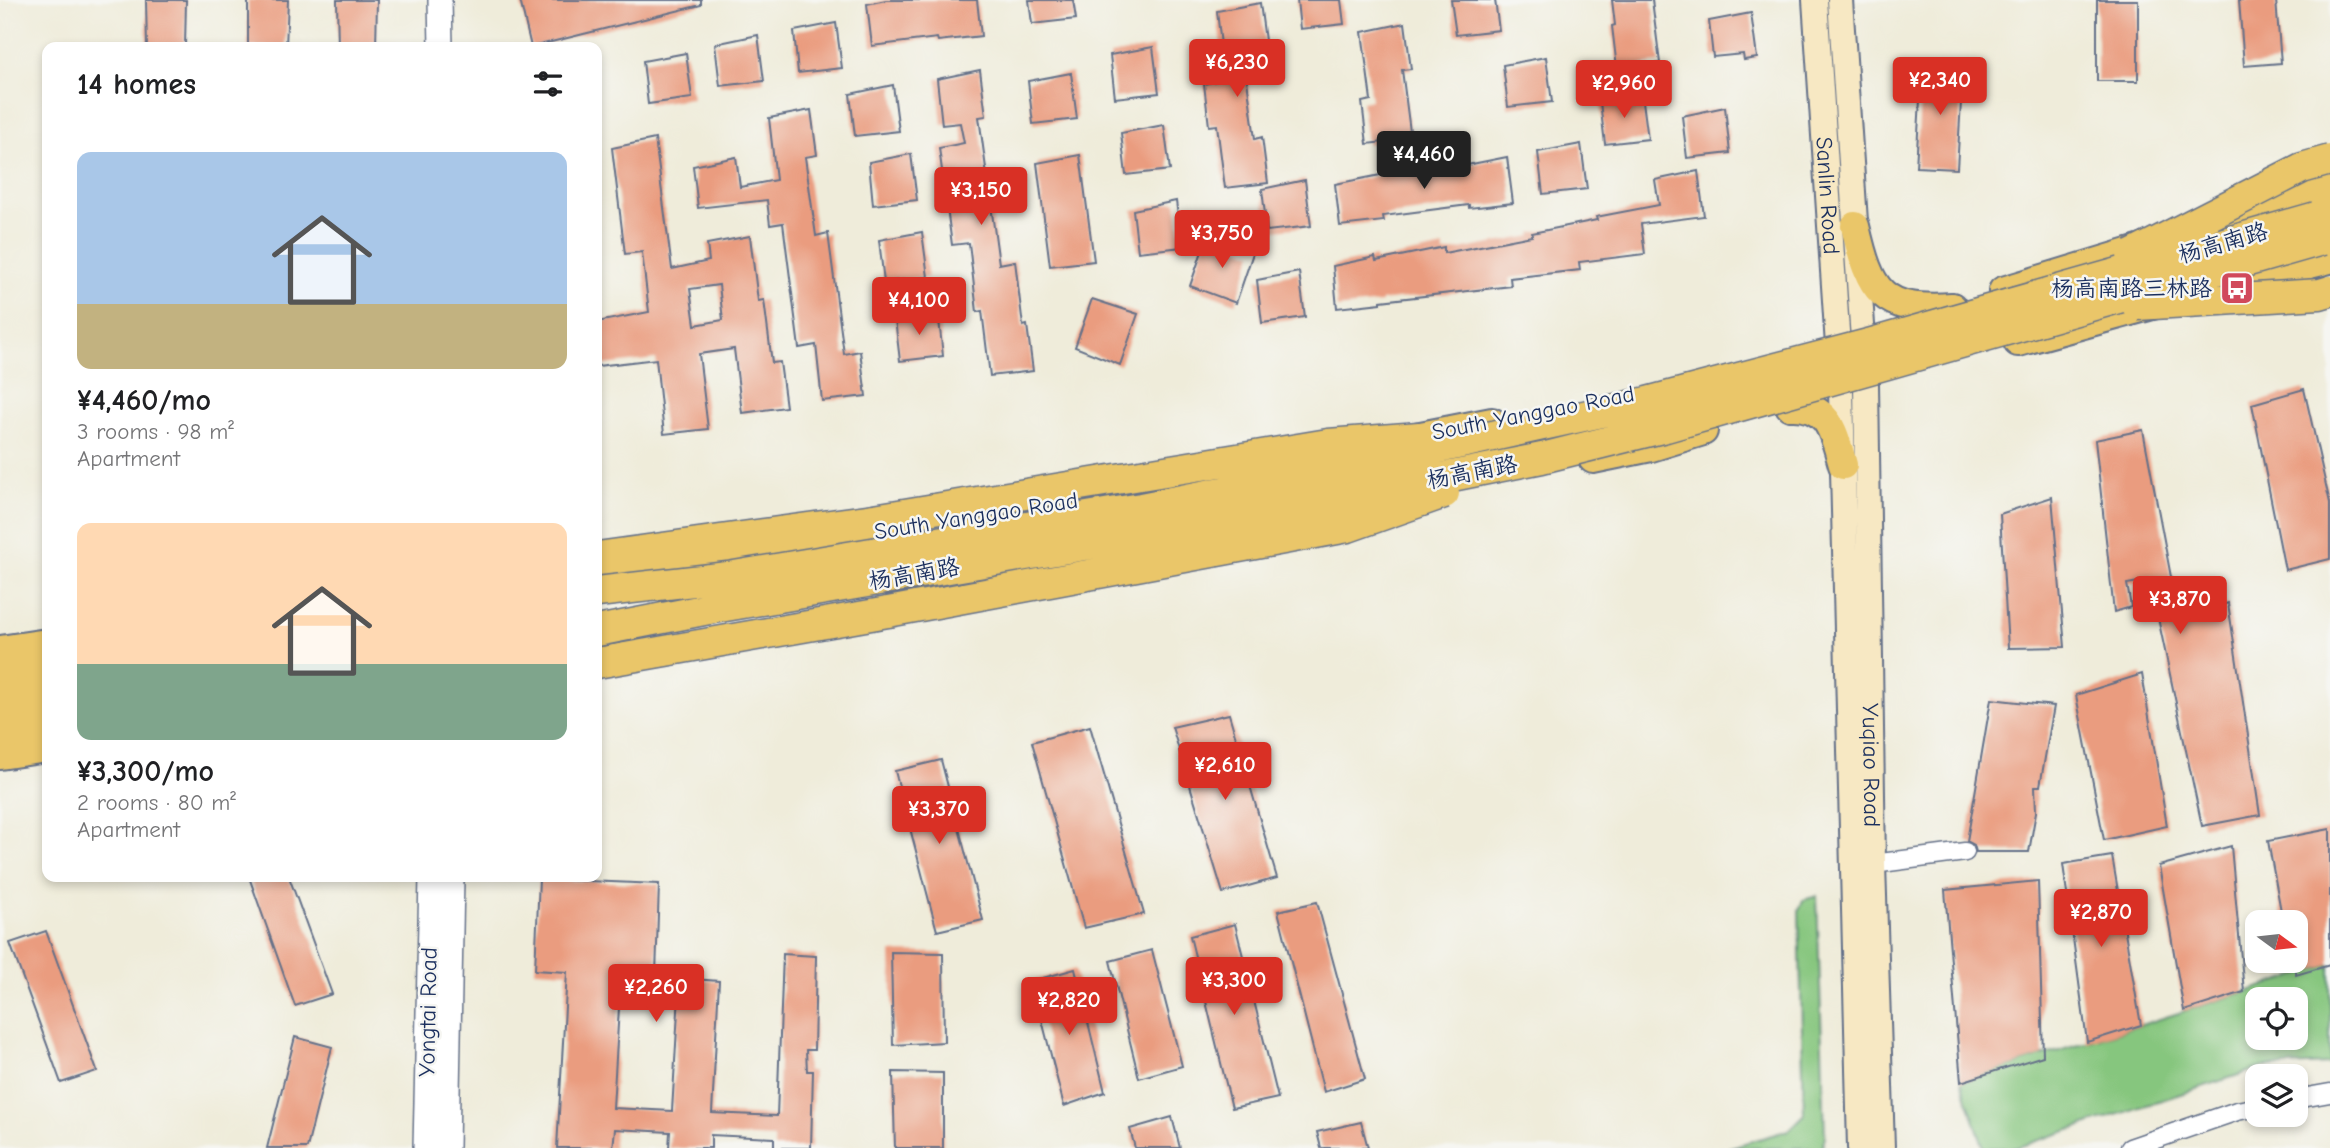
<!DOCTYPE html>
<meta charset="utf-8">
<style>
:root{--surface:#fff;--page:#f6f6f6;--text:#202124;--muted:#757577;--accent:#d93025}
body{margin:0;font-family:"Comic Neue","LXGW WenKai TC",sans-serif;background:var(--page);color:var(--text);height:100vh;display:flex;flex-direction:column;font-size:26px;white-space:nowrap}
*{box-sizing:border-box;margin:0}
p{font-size:23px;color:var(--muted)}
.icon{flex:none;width:38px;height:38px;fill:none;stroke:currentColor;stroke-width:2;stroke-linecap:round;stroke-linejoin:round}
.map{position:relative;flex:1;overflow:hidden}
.details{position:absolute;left:42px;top:42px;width:560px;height:840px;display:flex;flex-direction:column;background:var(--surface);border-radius:14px;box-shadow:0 4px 10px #0003}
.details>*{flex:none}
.needle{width:46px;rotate:105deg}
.fabs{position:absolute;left:2245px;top:910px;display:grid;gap:14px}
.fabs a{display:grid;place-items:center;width:63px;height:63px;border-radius:14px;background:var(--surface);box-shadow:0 4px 10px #0003;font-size:35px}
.price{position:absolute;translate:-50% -60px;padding:0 16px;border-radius:7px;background:var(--accent);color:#fff;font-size:23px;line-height:46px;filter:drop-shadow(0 2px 4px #0008)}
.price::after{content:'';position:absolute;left:50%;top:42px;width:21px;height:16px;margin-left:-10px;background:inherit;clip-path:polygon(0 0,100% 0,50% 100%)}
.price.current{background:#222;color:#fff}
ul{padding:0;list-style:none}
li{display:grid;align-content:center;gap:14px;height:371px;padding:0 35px}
li span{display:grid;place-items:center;height:217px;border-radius:14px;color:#555}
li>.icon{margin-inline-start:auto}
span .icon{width:126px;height:126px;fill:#fffc;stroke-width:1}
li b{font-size:30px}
h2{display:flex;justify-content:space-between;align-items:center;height:84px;padding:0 35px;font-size:30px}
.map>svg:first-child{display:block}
.green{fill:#86c67e;stroke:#507a6e;stroke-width:2;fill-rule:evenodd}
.building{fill:#ea9c7f;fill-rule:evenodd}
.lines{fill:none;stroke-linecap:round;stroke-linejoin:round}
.minor-casing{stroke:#657189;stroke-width:21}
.tertiary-casing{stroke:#657189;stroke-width:26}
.secondary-casing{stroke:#657189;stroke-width:28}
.primary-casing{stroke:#657189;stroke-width:32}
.trunk-casing{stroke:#657189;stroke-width:33}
.minor{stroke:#fff;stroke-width:18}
.tertiary{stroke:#fff;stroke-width:23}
.secondary{stroke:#f7e8c3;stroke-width:24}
.primary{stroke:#eac669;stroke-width:28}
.trunk{stroke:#eac669;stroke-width:30}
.trunk-bridge-casing{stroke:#657189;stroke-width:33;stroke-linecap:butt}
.trunk-bridge{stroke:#eac669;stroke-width:30}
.labels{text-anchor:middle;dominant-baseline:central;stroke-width:5;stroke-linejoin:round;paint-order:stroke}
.street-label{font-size:23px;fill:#1b2f5e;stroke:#f6f6f2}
.poi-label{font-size:23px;fill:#1b2f5e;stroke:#f6f6f2;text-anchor:end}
</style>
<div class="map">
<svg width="2330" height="1148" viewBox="0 0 2330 1148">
<rect width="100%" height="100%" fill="#f6f6f2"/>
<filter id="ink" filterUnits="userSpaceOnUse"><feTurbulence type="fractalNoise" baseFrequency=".0143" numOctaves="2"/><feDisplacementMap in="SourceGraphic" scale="14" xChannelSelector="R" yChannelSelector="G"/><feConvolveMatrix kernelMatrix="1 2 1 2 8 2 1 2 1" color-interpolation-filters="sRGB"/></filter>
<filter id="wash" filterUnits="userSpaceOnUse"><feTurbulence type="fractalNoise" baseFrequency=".00686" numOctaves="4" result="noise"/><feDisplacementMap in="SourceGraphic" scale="28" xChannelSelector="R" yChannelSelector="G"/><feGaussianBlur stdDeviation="1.57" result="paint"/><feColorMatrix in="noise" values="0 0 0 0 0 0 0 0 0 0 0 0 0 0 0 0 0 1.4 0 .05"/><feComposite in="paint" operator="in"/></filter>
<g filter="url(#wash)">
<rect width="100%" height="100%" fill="#efecda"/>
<!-- green -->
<path class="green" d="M 1817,896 L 1825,1136 L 1822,1148 L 1728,1148 L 1789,1130 L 1804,1115 L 1799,910 L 1803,900 Z
M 2330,965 L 2330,1064 L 2263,1067 L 2015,1148 L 1984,1148 L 1961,1082 ZM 2258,999 L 2296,999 L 2296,1038 L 2258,1038 Z"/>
<g id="blocks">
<!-- building -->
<path class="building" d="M 146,0 L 186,0 L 185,47 L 147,47 Z
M 248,0 L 288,0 L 286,47 L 248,47 Z
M 337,0 L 377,0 L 376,47 L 338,47 Z
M 520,0 L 701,0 L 701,5 L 531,47 Z
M 886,0 L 977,0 L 981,36 L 938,41 L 937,38 L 872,46 L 867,4 Z
M 1029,0 L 1073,0 L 1076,19 L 1032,24 Z
M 1297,0 L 1341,0 L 1344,24 L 1300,29 Z
M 1451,0 L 1495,0 L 1499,30 L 1456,35 Z
M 1612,0 L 1652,0 L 1660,63 L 1617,68 L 1612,26 L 1615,25 Z
M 2097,0 L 2138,0 L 2138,81 L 2097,81 Z
M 2239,0 L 2276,0 L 2281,63 L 2244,66 Z
M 1260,3 L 1266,48 L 1243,51 L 1255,139 L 1262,137 L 1268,183 L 1225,188 L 1217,125 L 1209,126 L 1204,84 L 1225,79 L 1217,11 Z
M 1751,13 L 1757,58 L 1744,60 L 1743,54 L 1713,57 L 1709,21 Z
M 836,23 L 842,68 L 798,73 L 794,31 Z
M 1405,23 L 1411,69 L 1402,70 L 1411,139 L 1367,144 L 1362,102 L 1371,100 L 1362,32 Z
M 758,35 L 764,81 L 720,86 L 715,44 Z
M 1153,47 L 1159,93 L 1115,98 L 1110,55 Z
M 686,53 L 692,98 L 648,104 L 643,61 Z
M 1546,57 L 1552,102 L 1508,107 L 1503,65 Z
M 1922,66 L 1963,68 L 1957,169 L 1916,167 Z
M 980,70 L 986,116 L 979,117 L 999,264 L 1015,261 L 1023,326 L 1027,325 L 1033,371 L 990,376 L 982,311 L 977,312 L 969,243 L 952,245 L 939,148 L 964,143 L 960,123 L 942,125 L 937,79 Z
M 1071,73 L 1077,119 L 1033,124 L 1028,81 Z
M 893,85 L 899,131 L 855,136 L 850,94 Z
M 1642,94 L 1648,139 L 1605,144 L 1600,102 Z
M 1725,107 L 1730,153 L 1687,158 L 1682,116 Z
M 811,110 L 817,155 L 805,157 L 816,236 L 828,233 L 844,354 L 860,351 L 866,396 L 822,401 L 816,345 L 799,348 L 783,223 L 770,225 L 767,200 L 698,208 L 693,166 L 736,157 L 740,187 L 776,180 L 769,118 Z
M 1164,125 L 1170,170 L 1126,175 L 1121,133 Z
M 655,139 L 672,269 L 709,261 L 707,244 L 750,236 L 758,301 L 764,300 L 772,363 L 780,362 L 786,407 L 742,413 L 734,349 L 699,354 L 708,429 L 664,434 L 656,359 L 597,366 L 597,322 L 649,312 L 642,252 L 625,254 L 612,148 ZM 719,285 L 723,320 L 695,325 L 690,289 Z
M 1581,144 L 1587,189 L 1543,194 L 1538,152 Z
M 911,154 L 917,200 L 873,205 L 869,162 Z
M 1080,155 L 1094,261 L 1050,266 L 1037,163 Z
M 1507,157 L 1513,203 L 1469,208 L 1469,205 L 1383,216 L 1384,221 L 1340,226 L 1335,184 L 1441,163 L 1442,170 Z
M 1698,171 L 1704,216 L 1641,224 L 1645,254 L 1579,262 L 1580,270 L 1510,278 L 1511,286 L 1381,301 L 1381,303 L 1337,308 L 1333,266 L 1375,257 L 1376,261 L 1444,247 L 1444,253 L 1532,236 L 1532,233 L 1597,220 L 1596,217 L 1659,205 L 1655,180 Z
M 1305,180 L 1311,226 L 1267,231 L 1262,189 Z
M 1176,201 L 1182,247 L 1138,252 L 1133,210 Z
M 922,232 L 928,277 L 884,282 L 879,240 Z
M 1207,237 L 1253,253 L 1236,303 L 1190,286 Z
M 1299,272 L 1305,317 L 1262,323 L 1257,280 Z
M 1092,299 L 1138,314 L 1120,365 L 1075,347 Z
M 938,311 L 943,356 L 900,361 L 895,319 Z
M 2304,389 L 2330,503 L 2330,559 L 2285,570 L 2252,404 Z
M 2143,430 L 2179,619 L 2228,603 L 2260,815 L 2202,826 L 2150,580 L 2127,584 L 2131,607 L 2114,612 L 2095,440 Z
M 2052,497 L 2065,647 L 2008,648 L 2000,514 Z
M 2142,674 L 2167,826 L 2104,840 L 2076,695 Z
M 1991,699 L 2054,706 L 2040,786 L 2035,786 L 2036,812 L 2029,852 L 1976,852 L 1974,845 L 1967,841 Z
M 1229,714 L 1277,878 L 1223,893 L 1172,727 Z
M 1090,726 L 1144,914 L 1084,928 L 1032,742 Z
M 941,760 L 983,920 L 937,931 L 895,771 Z
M 2330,829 L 2330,965 L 2296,975 L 2296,922 L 2283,922 L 2268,841 Z
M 2231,846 L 2244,992 L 2184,1011 L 2159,866 Z
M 2112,856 L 2141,1025 L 2087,1042 L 2063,864 Z
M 249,877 L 289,877 L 332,994 L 295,1006 Z
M 539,879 L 659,884 L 656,975 L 621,974 L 613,1108 L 672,1111 L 680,978 L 719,981 L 712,1113 L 777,1116 L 783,954 L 816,956 L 814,1050 L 806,1050 L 807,1071 L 813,1071 L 811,1148 L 774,1148 L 774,1138 L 711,1135 L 711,1148 L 669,1148 L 670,1132 L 615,1129 L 613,1148 L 557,1148 L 567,972 L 535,970 Z
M 2038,881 L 2043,1056 L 1961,1082 L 1945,890 Z
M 1317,902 L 1365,1079 L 1324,1092 L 1278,911 Z
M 1235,924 L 1278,1098 L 1232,1108 L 1190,936 Z
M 46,931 L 97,1071 L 61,1083 L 10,943 Z
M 1152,950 L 1182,1066 L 1139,1078 L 1110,961 Z
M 891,952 L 943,953 L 944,1042 L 893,1045 Z
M 1075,969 L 1105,1092 L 1064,1106 L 1032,981 Z
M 295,1037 L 332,1047 L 307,1148 L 267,1148 Z
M 893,1072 L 943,1073 L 943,1148 L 895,1148 Z
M 1172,1117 L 1180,1148 L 1135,1148 L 1130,1129 Z
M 1361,1122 L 1368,1148 L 1321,1148 L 1317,1132 Z"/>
</g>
</g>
<g filter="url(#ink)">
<use href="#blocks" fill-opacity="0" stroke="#657189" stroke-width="2"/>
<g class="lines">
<!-- minor casing -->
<g class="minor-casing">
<path id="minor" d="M 1873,864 L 1965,852
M 2296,1099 L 2330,1093
M 2130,1148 L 2237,1111 L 2258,1107"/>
</g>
<!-- tertiary casing -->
<g class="tertiary-casing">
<path id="tertiary" d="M 440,0 L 441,47
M 425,1148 L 431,877
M 447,1148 L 452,877"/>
</g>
<!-- secondary casing -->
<g class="secondary-casing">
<g id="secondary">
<path id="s1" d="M 1815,0 L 1841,391 L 1860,1148"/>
<path id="s2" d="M 1840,0 L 1866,384 L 1873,864 L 1882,1148"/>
</g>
</g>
<!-- primary casing -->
<g class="primary-casing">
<path id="primary" d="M 1855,226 C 1870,292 1881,312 1952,307
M 2194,233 L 2330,186
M 2003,291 L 2155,245
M 2018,342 L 2236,282 L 2330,259
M 1790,406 C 1830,404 1834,434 1843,465
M 1395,441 L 1492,422
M 1593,459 L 1651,447 L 1703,431
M 597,576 L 717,559 L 873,533
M 0,650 L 47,643
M 0,691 L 47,685
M 0,713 L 47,706
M 0,755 L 47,748"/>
</g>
<!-- trunk casing -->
<g class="trunk-casing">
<path id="trunk" d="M 2316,217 L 2330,187
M 597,557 L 874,519
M 597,663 L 888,612
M 0,667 L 47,660
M 0,734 L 47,729"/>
</g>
<!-- minor -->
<use href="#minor" class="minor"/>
<!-- tertiary -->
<use href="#tertiary" class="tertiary"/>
<!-- secondary -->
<use href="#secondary" class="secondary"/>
<!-- primary -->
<use href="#primary" class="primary"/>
<!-- trunk -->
<use href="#trunk" class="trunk"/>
<!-- trunk-bridge casing -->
<g class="trunk-bridge-casing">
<path id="trunk-bridge" d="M 2132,255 L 2302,168 L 2330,160
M 2137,305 L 2320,294 L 2330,291
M 874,519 L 1328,444 L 1419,437
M 597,592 L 728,577 L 1141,508 L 1366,464 L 1647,402 L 1872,343 L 2316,217
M 888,612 L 1348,527 L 1444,493
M 597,631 L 714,608 L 1237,519 L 1542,458 L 1666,427 L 2322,240"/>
</g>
<!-- trunk-bridge -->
<use href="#trunk-bridge" class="trunk-bridge"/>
</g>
</g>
<!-- icons -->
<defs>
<g id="bus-square" transform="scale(1.75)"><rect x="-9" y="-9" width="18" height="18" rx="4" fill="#d1495b" stroke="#f6f6f2"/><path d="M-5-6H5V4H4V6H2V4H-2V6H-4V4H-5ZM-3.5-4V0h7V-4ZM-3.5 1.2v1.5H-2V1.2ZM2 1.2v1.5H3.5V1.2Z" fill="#fff"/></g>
</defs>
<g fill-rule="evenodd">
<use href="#bus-square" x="2237" y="288"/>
</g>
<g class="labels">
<!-- street labels -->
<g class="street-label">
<text stroke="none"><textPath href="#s1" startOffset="196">Sanlin Road</textPath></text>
<text transform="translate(2223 243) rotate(-16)">杨高南路</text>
<text transform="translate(1533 413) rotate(-11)">South Yanggao Road</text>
<text transform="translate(1472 472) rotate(-11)">杨高南路</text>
<text transform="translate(976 516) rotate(-9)">South Yanggao Road</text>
<text transform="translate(914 574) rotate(-10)">杨高南路</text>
<text stroke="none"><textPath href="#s2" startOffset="766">Yuqiao Road</textPath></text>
<text transform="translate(428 1012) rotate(-89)">Yongtai Road</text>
</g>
<!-- poi labels -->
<g class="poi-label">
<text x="2212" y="288">杨高南路三林路</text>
</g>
</g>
</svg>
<div class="fabs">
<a><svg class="needle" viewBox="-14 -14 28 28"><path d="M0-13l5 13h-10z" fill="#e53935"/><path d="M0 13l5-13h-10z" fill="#757577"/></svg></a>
<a><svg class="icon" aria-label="locate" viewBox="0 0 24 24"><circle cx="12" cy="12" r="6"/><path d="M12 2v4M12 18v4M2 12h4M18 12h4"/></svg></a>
<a><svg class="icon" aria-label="layers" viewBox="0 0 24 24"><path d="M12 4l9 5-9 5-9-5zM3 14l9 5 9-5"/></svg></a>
</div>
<b class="price" style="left:1237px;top:99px">¥6,230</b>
<b class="price" style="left:1940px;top:117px">¥2,340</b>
<b class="price" style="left:1624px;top:120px">¥2,960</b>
<b class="price current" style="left:1424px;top:191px">¥4,460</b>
<b class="price" style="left:981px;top:227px">¥3,150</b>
<b class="price" style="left:1222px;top:270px">¥3,750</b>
<b class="price" style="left:919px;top:337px">¥4,100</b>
<b class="price" style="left:2180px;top:636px">¥3,870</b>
<b class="price" style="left:1225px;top:802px">¥2,610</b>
<b class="price" style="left:939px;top:846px">¥3,370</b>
<b class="price" style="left:2101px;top:949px">¥2,870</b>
<b class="price" style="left:1234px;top:1017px">¥3,300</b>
<b class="price" style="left:656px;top:1024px">¥2,260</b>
<b class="price" style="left:1069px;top:1037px">¥2,820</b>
<section class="details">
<h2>14 homes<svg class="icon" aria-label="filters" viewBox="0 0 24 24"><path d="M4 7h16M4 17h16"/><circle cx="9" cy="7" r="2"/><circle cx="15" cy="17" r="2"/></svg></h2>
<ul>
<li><span style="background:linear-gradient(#a9c7e8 70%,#c2b280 0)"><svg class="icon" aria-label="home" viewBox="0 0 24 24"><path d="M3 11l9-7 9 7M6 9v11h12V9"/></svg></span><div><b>¥4,460/mo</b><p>3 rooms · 98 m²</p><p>Apartment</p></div></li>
<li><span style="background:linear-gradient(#ffd9b3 65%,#7fa58c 0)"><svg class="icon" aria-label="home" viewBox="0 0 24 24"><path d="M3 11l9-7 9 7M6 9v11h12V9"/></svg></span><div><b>¥3,300/mo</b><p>2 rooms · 80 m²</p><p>Apartment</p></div></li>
</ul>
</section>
</div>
